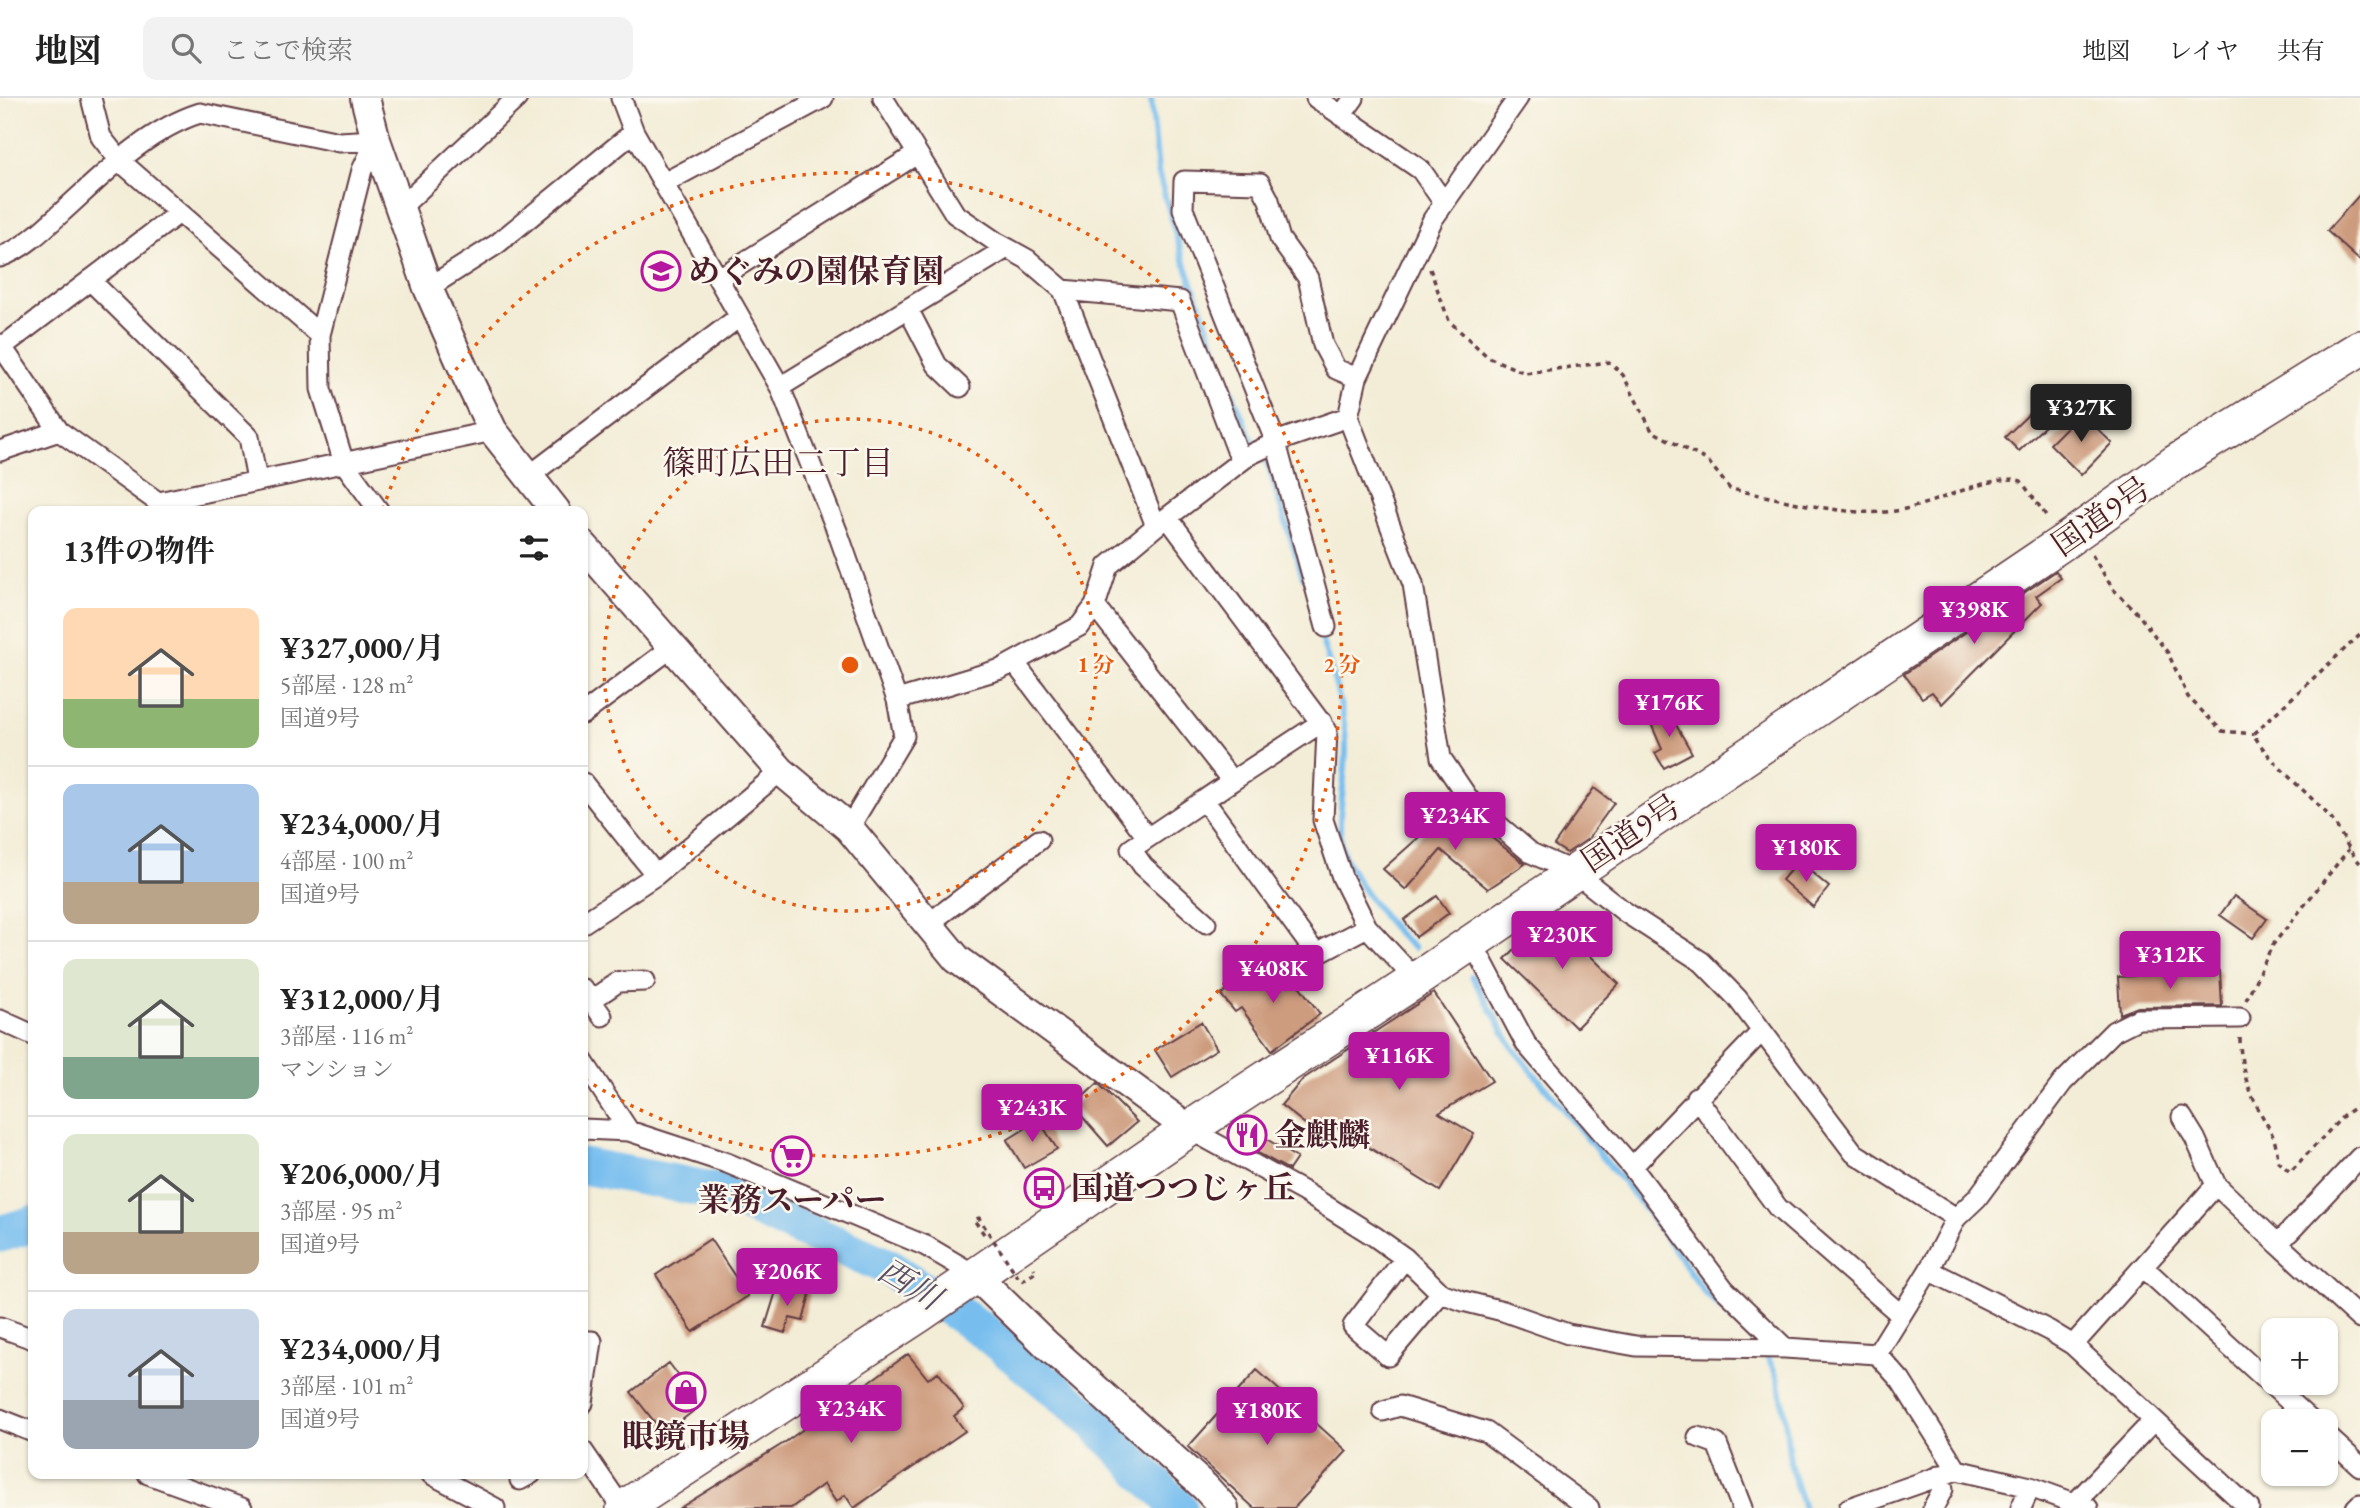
<!DOCTYPE html>
<html lang="ja">
<meta charset="utf-8">
<style>
:root{--surface:#fff;--page:#f2f2f2;--text:#222;--muted:#767676;--line:#e0e0e0;--accent:#b5179e}
body{margin:0;font-family:"EB Garamond","Noto Serif JP",serif;background:var(--page);color:var(--text);height:100vh;display:flex;flex-direction:column;font-size:26px;white-space:nowrap}
*{box-sizing:border-box;margin:0}
p{font-size:23px;color:var(--muted)}
.icon{flex:none;width:38px;height:38px;fill:none;stroke:currentColor;stroke-width:2;stroke-linecap:round;stroke-linejoin:round}
.map{position:relative;flex:1;overflow:hidden}
.drawer{position:absolute;left:28px;top:408px;width:560px;height:973px;display:flex;flex-direction:column;background:var(--surface);border-radius:14px;box-shadow:0 2px 5px #0004}
.drawer>*{flex:none}
.fabs{position:absolute;left:2261px;top:1220px;display:grid;gap:14px}
.fabs a{display:grid;place-items:center;width:77px;height:77px;border-radius:14px;background:var(--surface);box-shadow:0 2px 5px #0004;font-size:35px}
.price{position:absolute;translate:-50% -60px;padding:0 16px;border-radius:7px;background:var(--accent);color:#fff;font-size:23px;line-height:46px;filter:drop-shadow(0 2px 4px #0008)}
.price::after{content:'';position:absolute;left:50%;top:42px;width:21px;height:16px;margin-left:-10px;background:inherit;clip-path:polygon(0 0,100% 0,50% 100%)}
.price.active{background:#222;color:#fff}
ul{padding:0;list-style:none}
li{display:flex;align-items:center;gap:21px;height:175px;padding:0 35px}
li+li{border-top:2px solid var(--line)}
li span{display:grid;place-items:center;flex:none;width:196px;height:140px;border-radius:14px;color:#555}
li>.icon{margin-inline-start:auto}
span .icon{width:84px;height:84px;fill:#fffc;stroke-width:1}
li b{font-size:30px}
h2{display:flex;justify-content:space-between;align-items:center;height:84px;padding:0 35px;font-size:30px}
header{display:flex;align-items:center;gap:42px;box-sizing:border-box;height:98px;padding:0 35px;background:var(--surface);border-bottom:2px solid var(--line)}
header strong{font-size:33px}
nav{display:flex;gap:38px;margin-inline-start:auto;font-size:24px}
.search{width:490px;height:63px;background:var(--page);display:flex;align-items:center;gap:18px;box-sizing:border-box;padding:0 24px;border-radius:14px;color:var(--muted);font-size:26px}
.map>svg:first-child{display:block}
.lines{fill:none;stroke-linecap:round;stroke-linejoin:round}
.stream{stroke:#77beef;stroke-width:6}
.river{stroke:#77beef;stroke-width:37}
.building{fill:#cd9b7e}
.street-casing{stroke:#633e45;stroke-width:23}
.secondary-casing{stroke:#633e45;stroke-width:32}
.highway-casing{stroke:#633e45;stroke-width:38}
.path{stroke:#633e45;stroke-width:3.5;stroke-dasharray:5 5;stroke-linecap:butt}
.street{stroke:#fff;stroke-width:19}
.secondary{stroke:#fff;stroke-width:28}
.highway{stroke:#fff;stroke-width:35}
.path-bridge{stroke:#633e45;stroke-width:3.5;stroke-dasharray:5 5;stroke-linecap:butt}
.ring{fill:none;stroke:#e8590c;stroke-width:3.5;stroke-dasharray:3.5 7}
.labels{text-anchor:middle;dominant-baseline:central;stroke-width:5;stroke-linejoin:round;paint-order:stroke}
.poi-label{font-size:32px;font-weight:bold;fill:#4a1f2b;stroke:#fbf7ec;text-anchor:start}
.street-label{font-size:32px;fill:#4a1f2b;stroke:#fbf7ec}
.neighbourhood-label{font-size:33px;fill:#4a1f2b;stroke:#fbf7ec}
.water-label{font-size:33px;font-style:italic;fill:#584f66;stroke:#fbf7ec}
.centre{fill:#e8590c;stroke:#fbf7ec;stroke-width:3.5}
.ring-label{font-size:21px;text-anchor:middle;font-weight:bold;fill:#e8590c;stroke:#fbf7ec;stroke-width:5;stroke-linejoin:round;paint-order:stroke}
</style>
<header>
<strong>地図</strong>
<div class="search"><svg class="icon" aria-label="search" viewBox="0 0 24 24"><circle cx="10" cy="10" r="6"/><path d="M15 15l6 6"/></svg>ここで検索</div>
<nav><a>地図</a><a>レイヤ</a><a>共有</a></nav>
</header>
<div class="map">
<svg width="2360" height="1410" viewBox="0 0 2360 1410">
<rect width="100%" height="100%" fill="#fbf7ec"/>
<filter id="ink" filterUnits="userSpaceOnUse"><feTurbulence type="fractalNoise" baseFrequency=".0143" numOctaves="2"/><feDisplacementMap in="SourceGraphic" scale="14" xChannelSelector="R" yChannelSelector="G"/><feConvolveMatrix kernelMatrix="1 2 1 2 8 2 1 2 1" color-interpolation-filters="sRGB"/></filter>
<filter id="wash" filterUnits="userSpaceOnUse"><feTurbulence type="fractalNoise" baseFrequency=".00686" numOctaves="4" result="noise"/><feDisplacementMap in="SourceGraphic" scale="28" xChannelSelector="R" yChannelSelector="G"/><feGaussianBlur stdDeviation="1.57" result="paint"/><feColorMatrix in="noise" values="0 0 0 0 0 0 0 0 0 0 0 0 0 0 0 0 0 1.4 0 .05"/><feComposite in="paint" operator="in"/></filter>
<g filter="url(#wash)">
<rect width="100%" height="100%" fill="#f3edd7"/>
<g class="lines">
<!-- stream -->
<path class="stream" d="M 1151,0 L 1158,74 L 1181,154 L 1228,285 L 1252,342 L 1269,370 L 1303,479
M 1318,530 C 1329,566 1344,606 1346,644 C 1347,678 1337,713 1341,746 C 1345,773 1393,834 1414,850
M 1472,878 L 1513,950 L 1647,1113 L 1704,1194 L 1757,1245
M 1764,1254 C 1787,1285 1784,1331 1791,1368 C 1794,1382 1799,1396 1804,1410"/>
<!-- river -->
<path class="river" d="M 583,1068 L 717,1093 L 888,1169 L 985,1234 L 1087,1317 L 1179,1410
M 0,1136 L 33,1126"/>
</g>
<g id="blocks">
<!-- building -->
<path class="building" d="M 2360,96 L 2360,163 L 2327,133 Z
M 2032,313 L 2046,327 L 2019,353 L 2005,339 Z
M 2081,315 L 2112,345 L 2081,377 L 2050,346 Z
M 2056,473 L 2061,480 L 2036,498 L 2042,505 L 1942,606 L 1932,594 L 1922,600 L 1904,576 Z
M 1667,611 L 1692,655 L 1664,670 L 1655,655 L 1662,651 L 1649,621 Z
M 1594,690 L 1614,705 L 1588,741 L 1567,755 L 1554,747 Z
M 1453,709 L 1525,766 L 1488,791 L 1441,752 L 1406,792 L 1383,771 Z
M 1798,763 L 1829,789 L 1813,809 L 1782,782 Z
M 1437,798 L 1449,815 L 1416,839 L 1404,822 Z
M 2234,798 L 2267,821 L 2253,840 L 2220,817 Z
M 1549,817 L 1619,886 L 1576,930 L 1505,861 Z
M 1284,867 L 1320,916 L 1272,952 L 1241,910 L 1235,914 L 1221,897 L 1247,878 L 1261,883 Z
M 2220,873 L 2222,908 L 2138,909 L 2120,916 L 2118,879 Z
M 1434,895 L 1492,983 L 1439,1015 L 1474,1036 L 1440,1093 L 1329,1025 L 1319,1037 L 1281,1007 L 1303,981 Z
M 1201,924 L 1217,951 L 1172,979 L 1155,952 Z
M 1098,985 L 1137,1024 L 1108,1048 L 1073,1008 Z
M 1039,1022 L 1057,1051 L 1024,1070 L 1007,1042 Z
M 1241,1025 L 1297,1060 L 1289,1072 L 1231,1040 Z
M 710,1141 L 748,1198 L 693,1234 L 656,1177 Z
M 778,1187 L 810,1196 L 803,1223 L 790,1220 L 785,1235 L 765,1229 Z
M 908,1256 L 928,1281 L 938,1274 L 964,1310 L 954,1318 L 965,1333 L 854,1410 L 845,1397 L 836,1404 L 824,1386 L 791,1410 L 680,1410 L 784,1345 Z
M 669,1265 L 701,1307 L 664,1336 L 631,1294 Z
M 1257,1272 L 1347,1353 L 1294,1410 L 1254,1410 L 1188,1349 Z"/>
</g>
</g>
<g filter="url(#ink)">
<use href="#blocks" fill-opacity="0" stroke="#633e45" stroke-width="2"/>
<g class="lines">
<!-- street casing -->
<g class="street-casing">
<path id="street" d="M 91,0 L 101,39 L 120,63 L 320,237 L 321,291 L 344,365 L 379,413
M 621,0 L 634,34 L 780,289 L 839,438 L 897,602 L 904,638 L 849,730
M 883,0 L 955,116 L 996,144 L 1027,161 L 1063,192 L 1156,428
M 1316,0 L 1421,72 L 1444,105
M 1518,0 L 1433,121 L 1357,280 L 1348,319 L 1413,486 L 1441,660 L 1470,703 L 1531,755 L 1574,774 L 1625,814 L 1702,864 L 1737,900 L 1854,1055 L 1956,1120
M 1341,18 L 1354,0
M 664,85 L 823,0
M 400,110 L 517,0
M 0,159 C 22,152 44,131 61,115 C 102,78 146,32 200,15 L 339,44 L 376,42 L 362,72 L 320,237
M 719,180 L 917,56
M 90,182 L 249,339 L 257,383
M 428,190 L 497,146 L 634,34
M 1063,192 L 1180,203 L 1241,363
M 908,211 L 937,267 L 960,289
M 0,246 L 59,333 L 169,412
M 2,249 L 179,115
M 780,289 L 1007,150
M 0,353 L 59,333
M 529,378 L 739,219
M 159,404 L 493,333
M 1168,420 L 1327,633 L 1323,722 L 1342,779 L 1367,829
M 1095,508 L 1232,683 L 1204,702 L 1316,856 L 1367,829 L 1416,882
M 1326,529 L 1276,345 L 1183,111 L 1184,83 L 1260,85 L 1269,102 L 1280,141 L 1308,180 L 1323,247 L 1336,271 L 1357,280
M 1014,564 L 1147,739
M 897,602 L 1001,571 L 1080,528 L 1095,508 L 1108,468 L 1156,428 L 1249,357 L 1281,342 L 1348,319
M 583,616 L 674,548
M 1232,683 L 1322,624
M 583,685 L 656,777
M 1204,702 L 1131,751 L 1143,768 L 1206,825
M 583,825 L 656,777 L 781,673
M 928,826 L 1039,742
M 1472,844 L 1526,946 L 1632,1069 L 1724,1191 L 1785,1250
M 583,891 L 602,918
M 590,903 L 618,884 L 645,883
M 0,922 L 33,937
M 583,963 L 629,1033
M 1696,999 L 1778,1110 L 1901,1217
M 2182,1019 L 2195,1040 L 2216,1087
M 583,1031 L 629,1033 L 727,1065 L 926,1148 L 975,1177
M 1189,1031 L 1304,1094 L 1374,1138 L 1405,1160 L 1441,1195 L 1463,1203 L 1503,1213 L 1568,1236 L 1636,1248 L 1785,1250 L 1877,1256 L 1901,1283 L 1957,1372
M 1632,1069 L 1762,933
M 2278,1146 L 2360,1221
M 1405,1160 L 1353,1228 L 1388,1258 L 1441,1195
M 2143,1169 L 2311,1323
M 1929,1172 L 2050,1233 L 2073,1247 L 2216,1087 L 2278,1146 L 2360,1059
M 0,1229 L 33,1241
M 583,1243 L 592,1243 L 583,1305
M 2073,1247 L 2249,1410
M 1877,1256 L 1929,1172 L 1956,1120 L 1977,1100 L 2063,984 L 2114,933 L 2138,921 L 2240,920
M 1383,1313 L 1400,1308 L 1486,1334 L 1589,1410
M 0,1321 L 33,1334
M 2326,1337 L 2360,1368
M 1698,1339 L 1717,1346 L 1742,1410
M 583,1353 L 622,1410
M 148,1376 L 242,1410
M 431,1376 L 495,1410
M 520,1382 L 531,1376
M 2076,1404 L 2154,1322
M 1849,1410 L 1957,1372 L 2030,1389 L 2088,1410
M 1933,1410 L 1943,1391 L 1940,1377
M 2021,1410 L 2030,1389
M 2356,1410 L 2360,1406"/>
</g>
<!-- secondary casing -->
<g class="secondary-casing">
<path id="secondary" d="M 365,0 L 376,42 L 428,190 L 467,279 L 493,333 L 556,413
M 583,447 L 781,673 L 849,730 L 957,861 L 1189,1031
M 975,1177 L 1047,1247 L 1205,1389 L 1224,1410"/>
</g>
<!-- highway casing -->
<g class="highway-casing">
<path id="highway" d="M 624,1410 L 920,1216 L 1189,1031 L 1416,882 L 2065,443 L 2175,365 L 2360,250"/>
</g>
<!-- path -->
<path class="path" d="M 1430,171 L 1449,223 L 1488,259 L 1525,275 L 1609,264 L 1623,277 L 1652,333 L 1708,363 L 1730,391 C 1782,400 1854,423 1905,411 C 1942,403 1975,383 2013,381 L 2021,383 L 2048,420
M 2092,457 L 2113,491 L 2138,516 L 2168,555 L 2188,599 L 2222,633 L 2253,636
M 2360,537 L 2253,636 C 2273,668 2302,689 2327,716 C 2341,731 2346,750 2360,765
M 2246,902 L 2272,848 L 2349,751
M 2240,940 C 2240,965 2246,986 2257,1008 C 2268,1031 2276,1035 2278,1063 L 2290,1074 L 2345,1016 L 2360,1006
M 984,1136 L 974,1122 L 979,1120 L 988,1134
M 1022,1183 L 1036,1174 L 1034,1170"/>
<!-- street -->
<use href="#street" class="street"/>
<!-- secondary -->
<use href="#secondary" class="secondary"/>
<!-- highway -->
<use href="#highway" class="highway"/>
<!-- path-bridge -->
<path class="path-bridge" d="M 988,1134 L 1018,1179"/>
</g>
</g>
<!-- distance rings -->
<g class="ring">
<circle cx="850" cy="567" r="246"/>
<path d="M383 411A492 492 0 1 1 586 982"/>
</g>
<!-- icons -->
<defs>
<g id="school-ring" transform="scale(2.0125)"><circle r="9.5" fill="#fbf7ec" stroke="#b5179e" stroke-width="1.5"/><path d="M0-5L7-2L0 1L-7-2ZM-4 1L0 2.5L4 1V4Q0 6-4 4Z" fill="#b5179e"/></g>
<g id="restaurant-ring" transform="scale(2.0125)"><circle r="9.5" fill="#fbf7ec" stroke="#b5179e" stroke-width="1.5"/><path d="M-5-6h1v4h1v-4h1v4h1v-4h1v5L-1.5 .5V6h-2V.5L-5-1ZM5-6V6H3V1.5H1.5Q1.5-4 5-6Z" fill="#b5179e"/></g>
<g id="supermarket-ring" transform="scale(2.0125)"><circle r="9.5" fill="#fbf7ec" stroke="#b5179e" stroke-width="1.5"/><path d="M-6-5.5h2.5l.6 2H6L4.5 2H-2.5L-4.4-4H-6ZM-1.5 3.2a1.3 1.3 0 1 0 .1 0ZM3 3.2a1.3 1.3 0 1 0 .1 0Z" fill="#b5179e"/></g>
<g id="bus-ring" transform="scale(2.0125)"><circle r="9.5" fill="#fbf7ec" stroke="#b5179e" stroke-width="1.5"/><path d="M-5-6H5V4H4V6H2V4H-2V6H-4V4H-5ZM-3.5-4V0h7V-4ZM-3.5 1.2v1.5H-2V1.2ZM2 1.2v1.5H3.5V1.2Z" fill="#b5179e"/></g>
<g id="shop-ring" transform="scale(2.0125)"><circle r="9.5" fill="#fbf7ec" stroke="#b5179e" stroke-width="1.5"/><path d="M-5-2.5h2.3a2.7 3.5 0 0 1 5.4 0H5L5.5 6h-11ZM-1.5-2.5h3a1.5 2.3 0 0 0-3 0Z" fill="#b5179e"/></g>
</defs>
<g fill-rule="evenodd">
<use href="#school-ring" x="661" y="173"/>
<use href="#restaurant-ring" x="1247" y="1037"/>
<use href="#supermarket-ring" x="792" y="1058"/>
<use href="#bus-ring" x="1044" y="1090"/>
<use href="#shop-ring" x="686" y="1294"/>
</g>
<g class="labels">
<!-- poi labels -->
<g class="poi-label">
<text x="688" y="173">めぐみの園保育園</text>
<text x="1274" y="1037">金麒麟</text>
<text x="1071" y="1090">国道つつじヶ丘</text>
<text x="792" y="1102" text-anchor="middle">業務スーパー</text>
<text x="686" y="1338" text-anchor="middle">眼鏡市場</text>
</g>
<!-- street labels -->
<g class="street-label">
<text transform="translate(2101 418) rotate(-35)">国道9号</text>
<text transform="translate(1631 735) rotate(-34)">国道9号</text>
</g>
<!-- neighbourhood labels -->
<g class="neighbourhood-label">
<text x="778" y="364">篠町広田二丁目</text>
</g>
<!-- water labels -->
<g class="water-label">
<text transform="translate(910 1186) rotate(31)">西川</text>
</g>
</g>
<circle cx="850" cy="567" r="10" class="centre"/>
<g class="ring-label">
<text x="1096" y="574">1 分</text>
<text x="1342" y="574">2 分</text>
</g>
</svg>
<div class="fabs">
<a>+</a>
<a>−</a>
</div>
<b class="price active" style="left:2081px;top:346px">¥327K</b>
<b class="price" style="left:1974px;top:548px">¥398K</b>
<b class="price" style="left:1669px;top:641px">¥176K</b>
<b class="price" style="left:1455px;top:754px">¥234K</b>
<b class="price" style="left:1806px;top:786px">¥180K</b>
<b class="price" style="left:1562px;top:873px">¥230K</b>
<b class="price" style="left:2170px;top:893px">¥312K</b>
<b class="price" style="left:1273px;top:907px">¥408K</b>
<b class="price" style="left:1399px;top:994px">¥116K</b>
<b class="price" style="left:1032px;top:1046px">¥243K</b>
<b class="price" style="left:787px;top:1210px">¥206K</b>
<b class="price" style="left:851px;top:1347px">¥234K</b>
<b class="price" style="left:1267px;top:1349px">¥180K</b>
<section class="drawer">
<h2>13件の物件<svg class="icon" aria-label="filters" viewBox="0 0 24 24"><path d="M4 7h16M4 17h16"/><circle cx="9" cy="7" r="2"/><circle cx="15" cy="17" r="2"/></svg></h2>
<ul>
<li><span style="background:linear-gradient(#ffd9b3 65%,#8fb573 0)"><svg class="icon" aria-label="home" viewBox="0 0 24 24"><path d="M3 11l9-7 9 7M6 9v11h12V9"/></svg></span><div><b>¥327,000/月</b><p>5部屋 · 128 m²</p><p>国道9号</p></div></li>
<li><span style="background:linear-gradient(#a9c7e8 70%,#b9a48a 0)"><svg class="icon" aria-label="home" viewBox="0 0 24 24"><path d="M3 11l9-7 9 7M6 9v11h12V9"/></svg></span><div><b>¥234,000/月</b><p>4部屋 · 100 m²</p><p>国道9号</p></div></li>
<li><span style="background:linear-gradient(#dfe7d0 70%,#7fa58c 0)"><svg class="icon" aria-label="home" viewBox="0 0 24 24"><path d="M3 11l9-7 9 7M6 9v11h12V9"/></svg></span><div><b>¥312,000/月</b><p>3部屋 · 116 m²</p><p>マンション</p></div></li>
<li><span style="background:linear-gradient(#dfe7d0 70%,#b9a48a 0)"><svg class="icon" aria-label="home" viewBox="0 0 24 24"><path d="M3 11l9-7 9 7M6 9v11h12V9"/></svg></span><div><b>¥206,000/月</b><p>3部屋 · 95 m²</p><p>国道9号</p></div></li>
<li><span style="background:linear-gradient(#c9d6e8 65%,#9aa5b1 0)"><svg class="icon" aria-label="home" viewBox="0 0 24 24"><path d="M3 11l9-7 9 7M6 9v11h12V9"/></svg></span><div><b>¥234,000/月</b><p>3部屋 · 101 m²</p><p>国道9号</p></div></li>
</ul>
</section>
</div>
